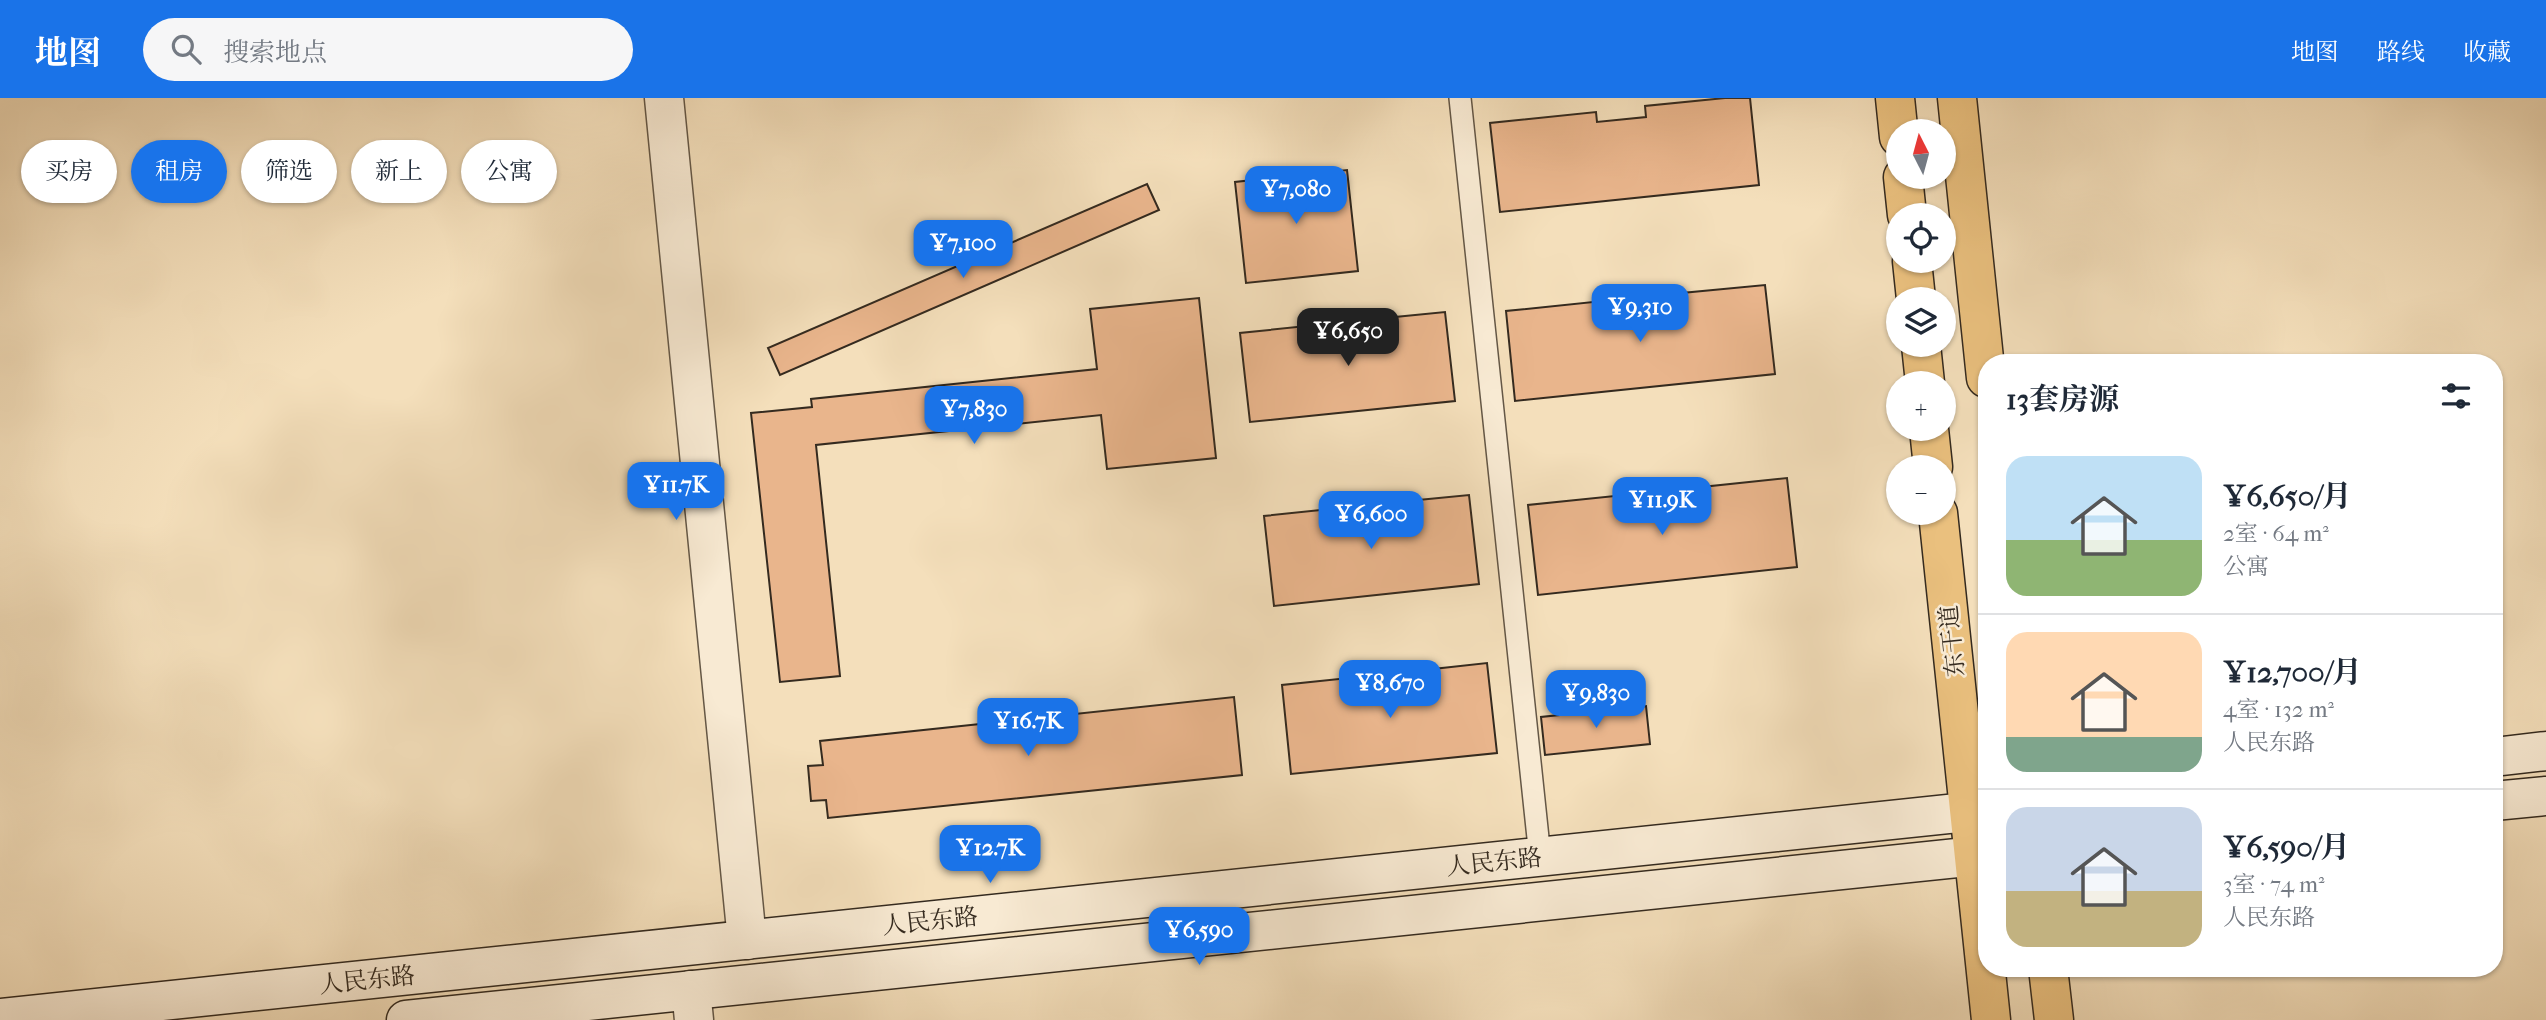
<!DOCTYPE html>
<html lang="zh">
<meta charset="utf-8">
<style>
:root{--surface:#fff;--page:#f6f6f7;--text:#1f2937;--muted:#747a83;--line:#e0e1e3;--accent:#1a73e8}
body{margin:0;font-family:"IM FELL French Canon","Noto Serif SC",serif;background:var(--page);color:var(--text);height:100vh;display:flex;flex-direction:column;font-size:26px;white-space:nowrap}
*{box-sizing:border-box;margin:0}
p{font-size:23px;color:var(--muted)}
.icon{flex:none;width:38px;height:38px;fill:none;stroke:currentColor;stroke-width:2;stroke-linecap:round;stroke-linejoin:round}
.map{position:relative;flex:1;overflow:hidden}
.side{position:absolute;left:1978px;top:256px;width:525px;height:623px;display:flex;flex-direction:column;background:var(--surface);border-radius:28px;box-shadow:0 2px 5px #0004}
.side>*{flex:none}
.top-card{position:absolute;left:21px;top:42px;width:665px;height:63px;display:flex;gap:14px}
.needle{width:46px;rotate:354deg}
.tools{position:absolute;left:1886px;top:21px;display:grid;gap:14px}
.tools a{display:grid;place-items:center;width:70px;height:70px;border-radius:50%;background:var(--surface);box-shadow:0 2px 5px #0004;font-size:35px}
.price{position:absolute;translate:-50% -60px;padding:0 16px;border-radius:14px;background:var(--accent);color:#fff;font-size:23px;line-height:46px;filter:drop-shadow(0 2px 4px #0008)}
.price::after{content:'';position:absolute;left:50%;top:42px;width:21px;height:16px;margin-left:-10px;background:inherit;clip-path:polygon(0 0,100% 0,50% 100%)}
.price.current{background:#222;color:#fff}
ul{padding:0;list-style:none}
li{display:flex;align-items:center;gap:21px;height:175px;padding:0 28px}
li+li{border-top:2px solid var(--line)}
li span{display:grid;place-items:center;flex:none;width:196px;height:140px;border-radius:21px;color:#555}
li>.icon{margin-inline-start:auto}
span .icon{width:84px;height:84px;fill:#fffc;stroke-width:1}
li b{font-size:30px}
h2{display:flex;justify-content:space-between;align-items:center;height:84px;padding:0 28px;font-size:30px}
.pill{padding:0 24px;border-radius:32px;background:var(--surface);box-shadow:0 2px 5px #0004;font-size:24px;line-height:63px}
.pill.current{background:var(--accent);color:#fff}
header{display:flex;align-items:center;gap:42px;box-sizing:border-box;height:98px;padding:0 35px;background:var(--accent);color:#fff}
header strong{font-size:33px}
nav{display:flex;gap:38px;margin-inline-start:auto;font-size:24px}
.search{width:490px;height:63px;background:var(--page);display:flex;align-items:center;gap:18px;box-sizing:border-box;padding:0 24px;border-radius:38px;color:var(--muted);font-size:26px}
.map>svg:first-child{display:block}
.building{fill:#e9b58c;stroke:#342a1f;stroke-width:2}
.lines{fill:none;stroke-linecap:round;stroke-linejoin:round}
.lane-casing{stroke:#645746;stroke-width:24}
.street-casing{stroke:#645746;stroke-width:41}
.secondary-casing{stroke:#342a1f;stroke-width:41}
.primary-casing{stroke:#342a1f;stroke-width:41}
.lane{stroke:#f8ead3;stroke-width:21}
.street{stroke:#f8ead3;stroke-width:38}
.secondary{stroke:#f8ead3;stroke-width:38}
.primary{stroke:#eac07e;stroke-width:38}
.labels{text-anchor:middle;dominant-baseline:central;stroke-width:5;stroke-linejoin:round;paint-order:stroke}
.street-label{font-size:24px;fill:#342a1f;stroke:#f8ead3}
</style>
<header>
<strong>地图</strong>
<div class="search"><svg class="icon" aria-label="search" viewBox="0 0 24 24"><circle cx="10" cy="10" r="6"/><path d="M15 15l6 6"/></svg>搜索地点</div>
<nav><a>地图</a><a>路线</a><a>收藏</a></nav>
</header>
<div class="map">
<svg width="2546" height="922" viewBox="0 0 2546 922">
<rect width="100%" height="100%" fill="#f4dfbb"/>
<filter id="stains"><feTurbulence type="fractalNoise" baseFrequency=".00286" numOctaves="4"/><feColorMatrix values="0 0 0 0 .2 0 0 0 0 .09 0 0 0 0 .02 0 0 0 .5 -.17"/></filter>
<radialGradient id="worn" r=".72"><stop offset=".6" stop-color="#630" stop-opacity="0"/><stop offset="1" stop-color="#630" stop-opacity=".3"/></radialGradient>
<!-- building -->
<path class="building" d="M 1725,0 L 1750,0 L 1759,87 L 1500,114 L 1490,25 L 1596,14 L 1597,24 L 1646,19 L 1645,8 Z
M 1347,72 L 1358,173 L 1246,185 L 1235,84 Z
M 1147,86 L 1159,112 L 780,277 L 768,250 Z
M 1765,187 L 1775,276 L 1515,303 L 1506,213 L 1612,202 L 1613,213 L 1662,208 L 1661,197 Z
M 1199,200 L 1216,360 L 1107,371 L 1101,317 L 816,347 L 840,578 L 780,584 L 751,315 L 812,309 L 811,301 L 1097,271 L 1090,211 Z
M 1445,214 L 1455,303 L 1250,324 L 1240,235 L 1316,227 L 1317,237 L 1366,232 L 1365,222 Z
M 1787,380 L 1797,469 L 1538,497 L 1528,407 L 1634,396 L 1635,407 L 1684,402 L 1683,391 Z
M 1469,397 L 1479,486 L 1274,508 L 1264,418 L 1340,410 L 1341,420 L 1389,415 L 1388,405 Z
M 1487,565 L 1497,655 L 1291,676 L 1282,587 L 1358,579 L 1359,589 L 1407,584 L 1406,574 Z
M 1234,599 L 1242,677 L 828,720 L 826,702 L 811,703 L 808,668 L 823,667 L 820,643 Z
M 1646,608 L 1650,646 L 1545,657 L 1541,619 Z"/>
<g class="lines">
<!-- lane casing -->
<g class="lane-casing">
<path id="lane" d="M 1460,0 L 1540,759"/>
</g>
<!-- street casing -->
<g class="street-casing">
<path id="street" d="M 664,0 L 747,842
M 691,892 L 694,922"/>
</g>
<!-- secondary casing -->
<g class="secondary-casing">
<path id="secondary" d="M 2494,659 L 2546,653
M 2494,703 L 2546,698
M 0,920 L 1986,712
M 406,922 L 1986,757"/>
</g>
<!-- primary casing -->
<g class="primary-casing">
<path id="primary" d="M 1895,0 L 1899,39
M 1957,0 L 1986,280
M 1903,79 L 1907,117
M 1912,163 L 1916,201
M 1921,247 L 1925,285
M 1929,331 L 1933,369
M 1938,415 L 1991,922
M 2048,870 L 2054,922"/>
</g>
<!-- lane -->
<use href="#lane" class="lane"/>
<!-- street -->
<use href="#street" class="street"/>
<!-- secondary -->
<use href="#secondary" class="secondary"/>
<!-- primary -->
<use href="#primary" class="primary"/>
</g>
<g class="labels">
<!-- street labels -->
<g class="street-label">
<text transform="translate(1952 543) rotate(-96)">东干道</text>
<text transform="translate(1494 764) rotate(-6)">人民东路</text>
<text transform="translate(930 823) rotate(-6)">人民东路</text>
<text transform="translate(367 882) rotate(-6)">人民东路</text>
</g>
</g>
<rect width="100%" height="100%" filter="url(#stains)"/>
<rect width="100%" height="100%" fill="url(#worn)"/>
</svg>
<div class="tools">
<a><svg class="needle" viewBox="-14 -14 28 28"><path d="M0-13l5 13h-10z" fill="#e53935"/><path d="M0 13l5-13h-10z" fill="#747a83"/></svg></a>
<a><svg class="icon" aria-label="locate" viewBox="0 0 24 24"><circle cx="12" cy="12" r="6"/><path d="M12 2v4M12 18v4M2 12h4M18 12h4"/></svg></a>
<a><svg class="icon" aria-label="layers" viewBox="0 0 24 24"><path d="M12 4l9 5-9 5-9-5zM3 14l9 5 9-5"/></svg></a>
<a>+</a>
<a>−</a>
</div>
<b class="price" style="left:1296px;top:128px">¥7,080</b>
<b class="price" style="left:963px;top:182px">¥7,100</b>
<b class="price" style="left:1640px;top:246px">¥9,310</b>
<b class="price current" style="left:1348px;top:270px">¥6,650</b>
<b class="price" style="left:974px;top:348px">¥7,830</b>
<b class="price" style="left:676px;top:424px">¥11.7K</b>
<b class="price" style="left:1662px;top:439px">¥11.9K</b>
<b class="price" style="left:1371px;top:453px">¥6,600</b>
<b class="price" style="left:1390px;top:622px">¥8,670</b>
<b class="price" style="left:1596px;top:632px">¥9,830</b>
<b class="price" style="left:1028px;top:660px">¥16.7K</b>
<b class="price" style="left:990px;top:787px">¥12.7K</b>
<b class="price" style="left:1199px;top:869px">¥6,590</b>
<div class="top-card">
<a class="pill">买房</a>
<a class="pill current">租房</a>
<a class="pill">筛选</a>
<a class="pill">新上</a>
<a class="pill">公寓</a>
</div>
<section class="side">
<h2>13套房源<svg class="icon" aria-label="filters" viewBox="0 0 24 24"><path d="M4 7h16M4 17h16"/><circle cx="9" cy="7" r="2"/><circle cx="15" cy="17" r="2"/></svg></h2>
<ul>
<li><span style="background:linear-gradient(#bfe0f5 60%,#8fb573 0)"><svg class="icon" aria-label="home" viewBox="0 0 24 24"><path d="M3 11l9-7 9 7M6 9v11h12V9"/></svg></span><div><b>¥6,650/月</b><p>2室 · 64 m²</p><p>公寓</p></div></li>
<li><span style="background:linear-gradient(#ffd9b3 75%,#7fa58c 0)"><svg class="icon" aria-label="home" viewBox="0 0 24 24"><path d="M3 11l9-7 9 7M6 9v11h12V9"/></svg></span><div><b>¥12,700/月</b><p>4室 · 132 m²</p><p>人民东路</p></div></li>
<li><span style="background:linear-gradient(#c9d6e8 60%,#c2b280 0)"><svg class="icon" aria-label="home" viewBox="0 0 24 24"><path d="M3 11l9-7 9 7M6 9v11h12V9"/></svg></span><div><b>¥6,590/月</b><p>3室 · 74 m²</p><p>人民东路</p></div></li>
</ul>
</section>
</div>
